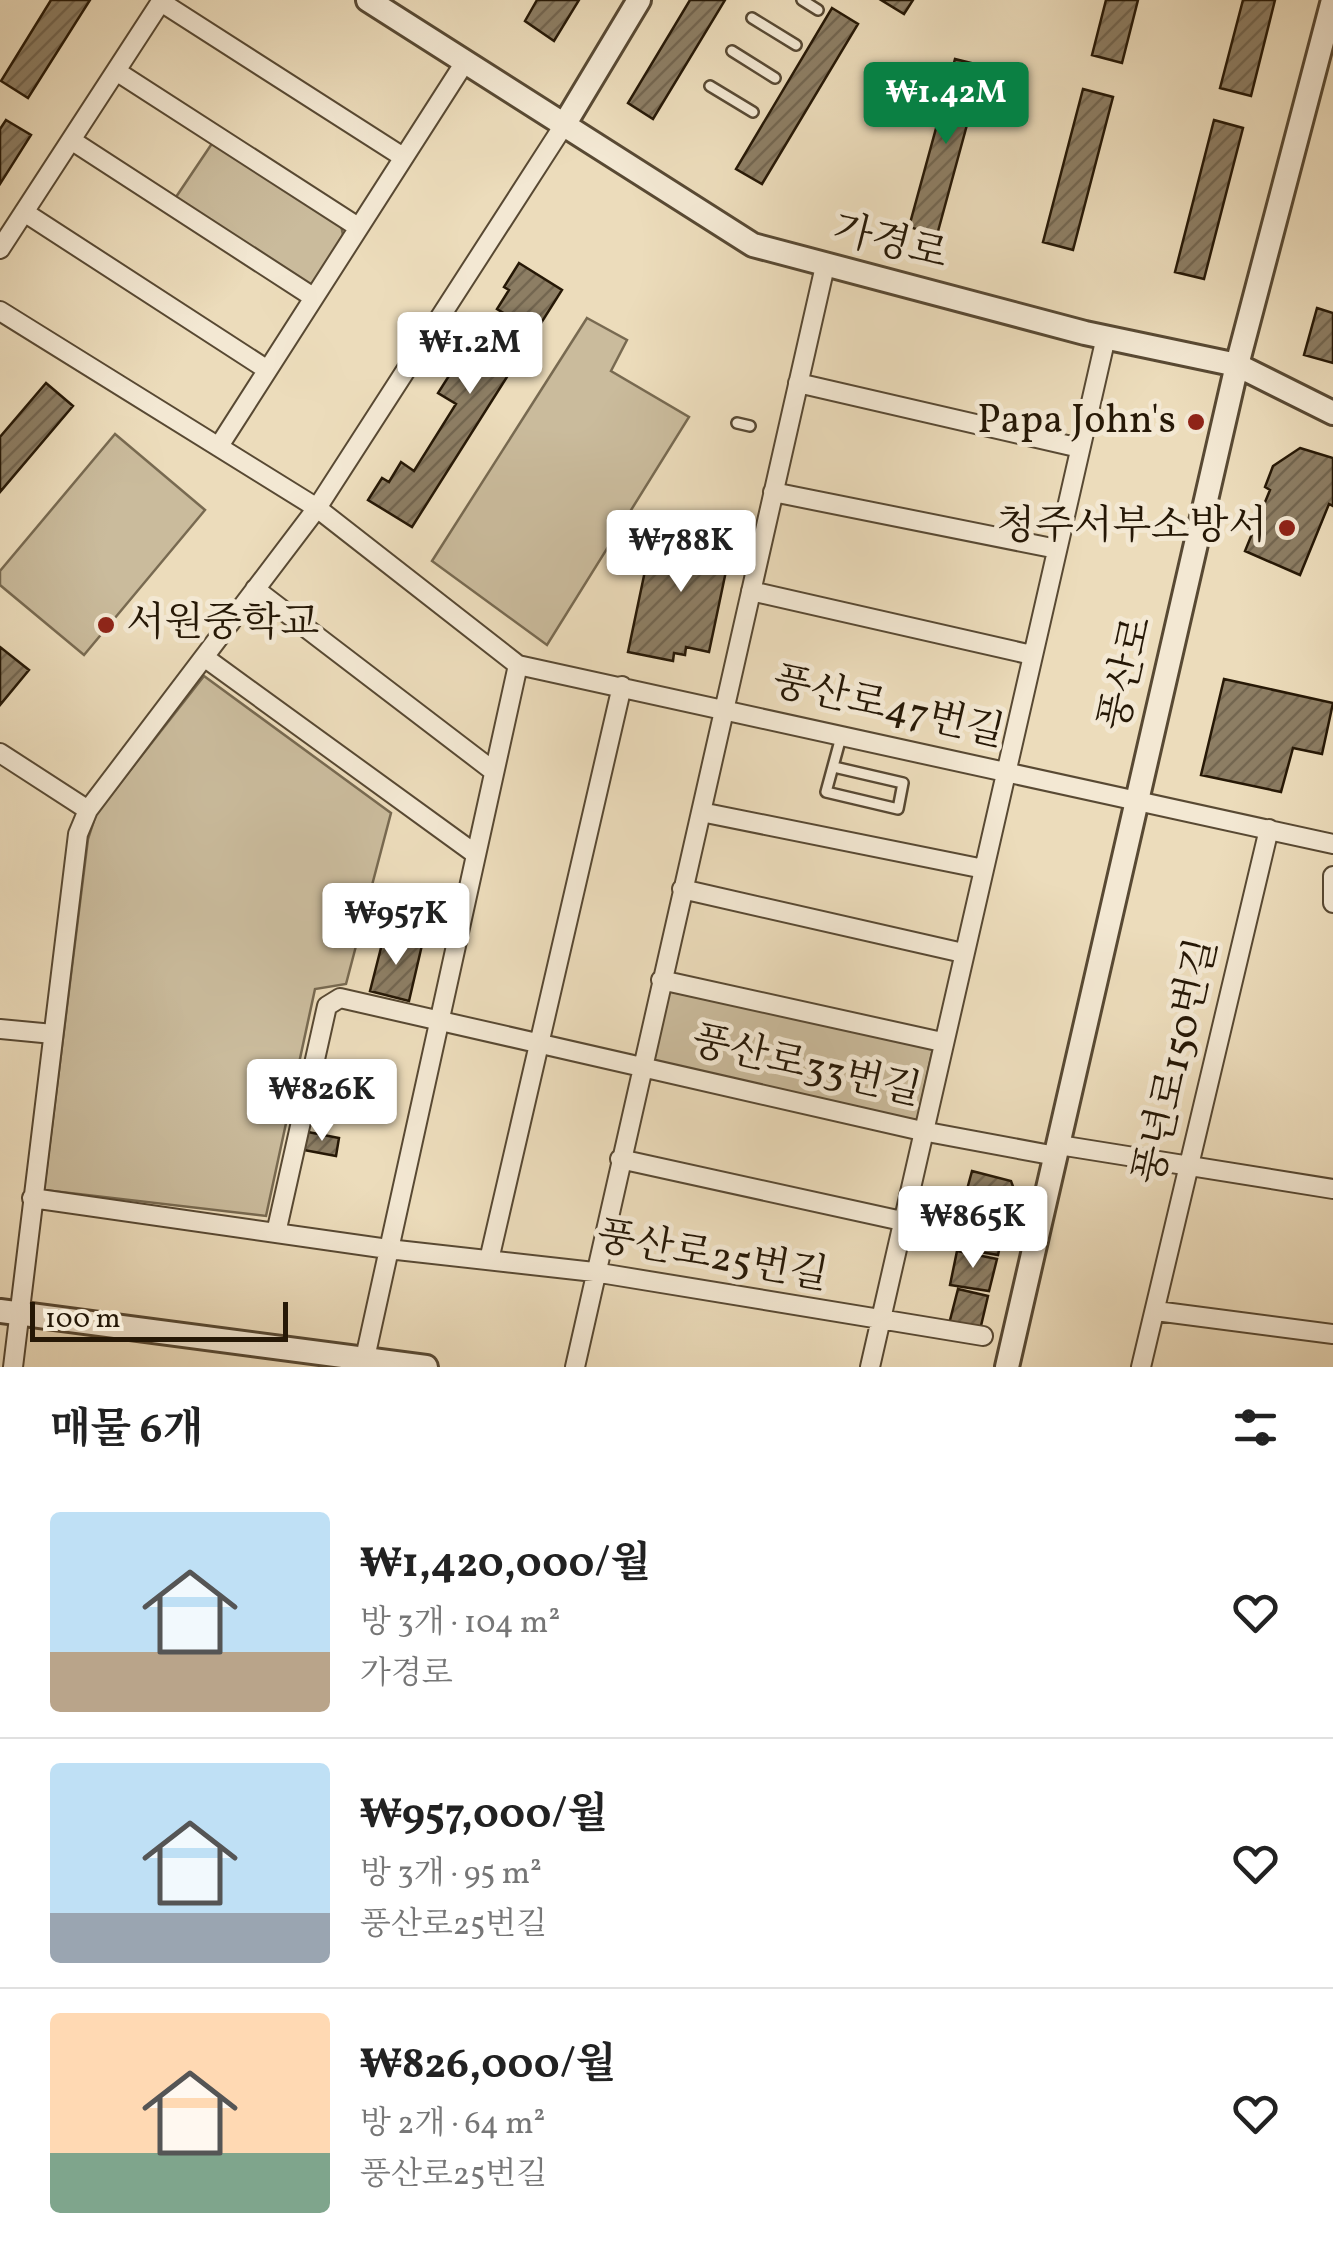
<!DOCTYPE html>
<html lang="ko">
<meta charset="utf-8">
<style>
:root{--surface:#fff;--page:#f2f2f2;--text:#222;--muted:#767676;--line:#e0e0e0;--accent:#0b8043}
body{margin:0;font-family:Vollkorn,"Noto Serif KR",serif;background:var(--page);color:var(--text);height:100vh;display:flex;flex-direction:column;font-size:38px;white-space:nowrap}
*{box-sizing:border-box;margin:0}
p{font-size:32px;color:var(--muted)}
.icon{flex:none;width:55px;height:55px;fill:none;stroke:currentColor;stroke-width:2;stroke-linecap:round;stroke-linejoin:round}
.map{position:relative;height:1367px;overflow:hidden}
.sheet{display:flex;flex-direction:column;background:var(--surface);flex:1}
.sheet>*{flex:none}
.scale{position:absolute;left:30px;bottom:25px;width:258px;box-sizing:border-box;padding-left:10px;border:5px solid #261806;border-top:0;font-size:28px;line-height:35px;white-space:nowrap;color:#261806;-webkit-text-stroke:8px #f3e8d3;paint-order:stroke}
.price{position:absolute;translate:-50% -85px;padding:0 22px;border-radius:10px;background:#fff;color:#222;font-size:32px;line-height:65px;filter:drop-shadow(0 2px 5px #0008)}
.price::after{content:'';position:absolute;left:50%;top:60px;width:30px;height:22px;margin-left:-15px;background:inherit;clip-path:polygon(0 0,100% 0,50% 100%)}
.price.active{background:var(--accent);color:#fff}
ul{padding:0;list-style:none}
li{display:flex;align-items:center;gap:30px;height:250px;padding:0 50px}
li+li{border-top:2px solid var(--line)}
li span{display:grid;place-items:center;flex:none;width:280px;height:200px;border-radius:10px;color:#555}
li>.icon{margin-inline-start:auto}
span .icon{width:120px;height:120px;fill:#fffc;stroke-width:1}
li b{font-size:42px}
h2{display:flex;justify-content:space-between;align-items:center;height:120px;padding:0 50px;font-size:42px}
.map>svg:first-child{display:block}
.park{fill:#cabb9c;stroke:#786a51;stroke-width:2.5}
.building{fill:url(#building-hatch);stroke:#261806;stroke-width:2.5}
.lines{fill:none;stroke-linecap:round;stroke-linejoin:round}
.service-casing{stroke:#584933;stroke-width:14}
.minor-casing{stroke:#584933;stroke-width:22}
.tertiary-casing{stroke:#584933;stroke-width:28}
.service{stroke:#f3e8d3;stroke-width:9}
.minor{stroke:#f3e8d3;stroke-width:18}
.tertiary{stroke:#f3e8d3;stroke-width:22}
.poi-dot{fill:#8f2418;stroke:#f3e8d3;stroke-width:4}
.labels{text-anchor:middle;dominant-baseline:central;stroke-width:10;stroke-linejoin:round;paint-order:stroke}
.street-label{font-size:40px;fill:#261806;stroke:#f3e8d3}
.poi-label{font-size:40px;fill:#261806;stroke:#f3e8d3;text-anchor:end}
</style>
<div class="map">
<svg width="1333" height="1367" viewBox="0 0 1333 1367">
<defs>
<pattern id="building-hatch" width="6" height="6" patternUnits="userSpaceOnUse" patternTransform="scale(2.5)"><rect width="6" height="6" fill="#8d7e64"/><path d="M-1 1l2-2M0 6l6-6M5 7l2-2" fill="none" stroke="#736650"/></pattern>
</defs>
<rect width="100%" height="100%" fill="#ecdcbb"/>
<filter id="stains"><feTurbulence type="fractalNoise" baseFrequency=".002" numOctaves="4"/><feColorMatrix values="0 0 0 0 .2 0 0 0 0 .09 0 0 0 0 .02 0 0 0 .5 -.17"/></filter>
<radialGradient id="worn" r=".72"><stop offset=".6" stop-color="#630" stop-opacity="0"/><stop offset="1" stop-color="#630" stop-opacity=".3"/></radialGradient>
<!-- park -->
<path class="park" d="M 213,142 L 341,225 L 343,235 L 314,283 L 304,286 L 174,200 Z
M 587,318 L 627,340 L 611,371 L 689,417 L 547,645 L 432,561 Z
M 115,434 L 205,510 L 84,655 L 0,585 L 0,571 Z
M 204,676 L 391,813 L 346,984 L 315,989 L 266,1216 L 44,1190 L 88,839 L 96,814 Z
M 668,991 L 933,1048 L 917,1122 L 652,1060 Z"/>
<!-- building -->
<path class="building" d="M 51,0 L 90,0 L 28,98 L 1,81 Z
M 537,0 L 579,0 L 554,41 L 525,21 Z
M 690,0 L 725,0 L 653,119 L 628,103 Z
M 881,0 L 913,0 L 904,14 Z
M 1106,0 L 1138,0 L 1122,63 L 1092,55 Z
M 1243,0 L 1275,0 L 1251,96 L 1220,88 Z
M 832,8 L 858,24 L 762,184 L 736,169 Z
M 955,59 L 983,66 L 937,235 L 909,227 Z
M 1083,89 L 1113,97 L 1073,250 L 1043,242 Z
M 6,120 L 31,135 L 0,184 L 0,129 Z
M 1214,120 L 1243,128 L 1204,279 L 1175,272 Z
M 519,263 L 562,290 L 412,527 L 368,500 L 382,478 L 389,482 L 401,462 L 414,471 L 456,404 L 438,393 L 459,360 L 476,371 L 510,317 L 497,309 L 509,290 L 504,287 Z
M 1317,308 L 1333,313 L 1333,363 L 1304,355 Z
M 46,383 L 73,406 L 0,492 L 0,437 Z
M 1300,448 L 1333,458 L 1333,506 L 1329,504 L 1300,575 L 1245,551 L 1270,490 L 1265,487 L 1273,466 Z
M 693,523 L 713,527 L 712,533 L 720,534 L 718,549 L 730,552 L 709,652 L 686,647 L 685,655 L 674,653 L 673,661 L 628,652 L 646,566 L 655,567 L 658,551 L 668,553 L 674,524 L 692,528 Z
M 0,647 L 29,670 L 0,705 Z
M 1224,679 L 1333,703 L 1322,754 L 1293,748 L 1281,792 L 1201,775 Z
M 384,936 L 422,945 L 409,1001 L 370,991 Z
M 308,1132 L 339,1138 L 336,1156 L 304,1150 Z
M 972,1171 L 1011,1181 L 1014,1189 L 1007,1217 L 962,1208 Z
M 965,1215 L 1005,1223 L 998,1255 L 957,1248 Z
M 957,1251 L 997,1259 L 989,1291 L 950,1285 Z
M 958,1289 L 988,1296 L 980,1330 L 949,1324 Z"/>
<g class="lines">
<!-- service casing -->
<g class="service-casing">
<path id="service" d="M 802,0 L 818,10
M 752,18 L 796,45
M 732,51 L 775,78
M 710,86 L 753,112
M 737,423 L 750,426
M 834,767 L 903,783 L 898,809 L 826,792 L 841,737"/>
</g>
<!-- minor casing -->
<g class="minor-casing">
<path id="minor" d="M 161,2 L 403,157
M 116,71 L 358,227
M 71,140 L 313,297
M 24,212 L 266,369
M 0,249 L 162,0
M 0,311 L 317,508 L 518,665 L 1333,844
M 798,383 L 1080,448
M 219,446 L 465,62
M 773,492 L 1057,549
M 255,589 L 492,770
M 751,591 L 1032,655
M 204,657 L 474,853
M 0,753 L 88,810
M 701,812 L 984,869
M 1333,876 L 1333,903
M 682,889 L 963,953
M 661,980 L 942,1042
M 0,1029 L 53,1034
M 1059,1145 L 1333,1189
M 620,1159 L 902,1221
M 32,1198 L 388,1249 L 594,1272 L 983,1336
M 276,1233 L 327,1006 L 340,998 L 922,1131 L 1056,1156
M 489,1260 L 622,686
M 1156,1311 L 1333,1334
M 13,1367 L 78,834 L 88,810 L 317,508 L 564,125
M 363,1367 L 518,665
M 575,1367 L 825,266
M 870,1367 L 1106,337
M 1141,1367 L 1269,829"/>
</g>
<!-- tertiary casing -->
<g class="tertiary-casing">
<path id="tertiary" d="M 368,0 L 753,245 L 1085,333 L 1237,365 L 1333,413
M 564,125 L 639,0
M 0,1311 L 426,1367
M 1007,1367 L 1237,365 L 1333,0"/>
</g>
<!-- service -->
<use href="#service" class="service"/>
<!-- minor -->
<use href="#minor" class="minor"/>
<!-- tertiary -->
<use href="#tertiary" class="tertiary"/>
</g>
<!-- markers -->
<g class="poi-dot">
<circle cx="1196" cy="422" r="10"/>
<circle cx="1287" cy="528" r="10"/>
<circle cx="106" cy="625" r="10"/>
</g>
<g class="labels">
<!-- street labels -->
<g class="street-label">
<text transform="translate(890 244) rotate(14)">가경로</text>
<text transform="translate(1128 674) rotate(-77)">풍산로</text>
<text transform="translate(888 709) rotate(13)">풍산로47번길</text>
<text transform="translate(1178 1062) rotate(-77)">풍년로150번길</text>
<text transform="translate(806 1068) rotate(13)">풍산로33번길</text>
<text transform="translate(712 1258) rotate(10)">풍산로25번길</text>
</g>
<!-- poi labels -->
<g class="poi-label">
<text x="1176" y="422">Papa John's</text>
<text x="1267" y="528">청주서부소방서</text>
<text x="126" y="625" text-anchor="start">서원중학교</text>
</g>
</g>
<rect width="100%" height="100%" filter="url(#stains)"/>
<rect width="100%" height="100%" fill="url(#worn)"/>
</svg>
<div class="scale">100 m</div>
<b class="price active" style="left:946px;top:147px">₩1.42M</b>
<b class="price" style="left:470px;top:397px">₩1.2M</b>
<b class="price" style="left:681px;top:595px">₩788K</b>
<b class="price" style="left:396px;top:968px">₩957K</b>
<b class="price" style="left:322px;top:1144px">₩826K</b>
<b class="price" style="left:973px;top:1271px">₩865K</b>
</div>
<section class="sheet">
<h2>매물 6개<svg class="icon" aria-label="filters" viewBox="0 0 24 24"><path d="M4 7h16M4 17h16"/><circle cx="9" cy="7" r="2"/><circle cx="15" cy="17" r="2"/></svg></h2>
<ul>
<li><span style="background:linear-gradient(#bfe0f5 70%,#b9a48a 0)"><svg class="icon" aria-label="home" viewBox="0 0 24 24"><path d="M3 11l9-7 9 7M6 9v11h12V9"/></svg></span><div><b>₩1,420,000/월</b><p>방 3개 · 104 m²</p><p>가경로</p></div><svg class="icon" aria-label="heart" viewBox="0 0 24 24"><path d="M12 20l-8-8c-3-5 5-10 8-4 3-6 11-1 8 4z"/></svg></li>
<li><span style="background:linear-gradient(#bfe0f5 75%,#9aa5b1 0)"><svg class="icon" aria-label="home" viewBox="0 0 24 24"><path d="M3 11l9-7 9 7M6 9v11h12V9"/></svg></span><div><b>₩957,000/월</b><p>방 3개 · 95 m²</p><p>풍산로25번길</p></div><svg class="icon" aria-label="heart" viewBox="0 0 24 24"><path d="M12 20l-8-8c-3-5 5-10 8-4 3-6 11-1 8 4z"/></svg></li>
<li><span style="background:linear-gradient(#ffd9b3 70%,#7fa58c 0)"><svg class="icon" aria-label="home" viewBox="0 0 24 24"><path d="M3 11l9-7 9 7M6 9v11h12V9"/></svg></span><div><b>₩826,000/월</b><p>방 2개 · 64 m²</p><p>풍산로25번길</p></div><svg class="icon" aria-label="heart" viewBox="0 0 24 24"><path d="M12 20l-8-8c-3-5 5-10 8-4 3-6 11-1 8 4z"/></svg></li>
</ul>
</section>
